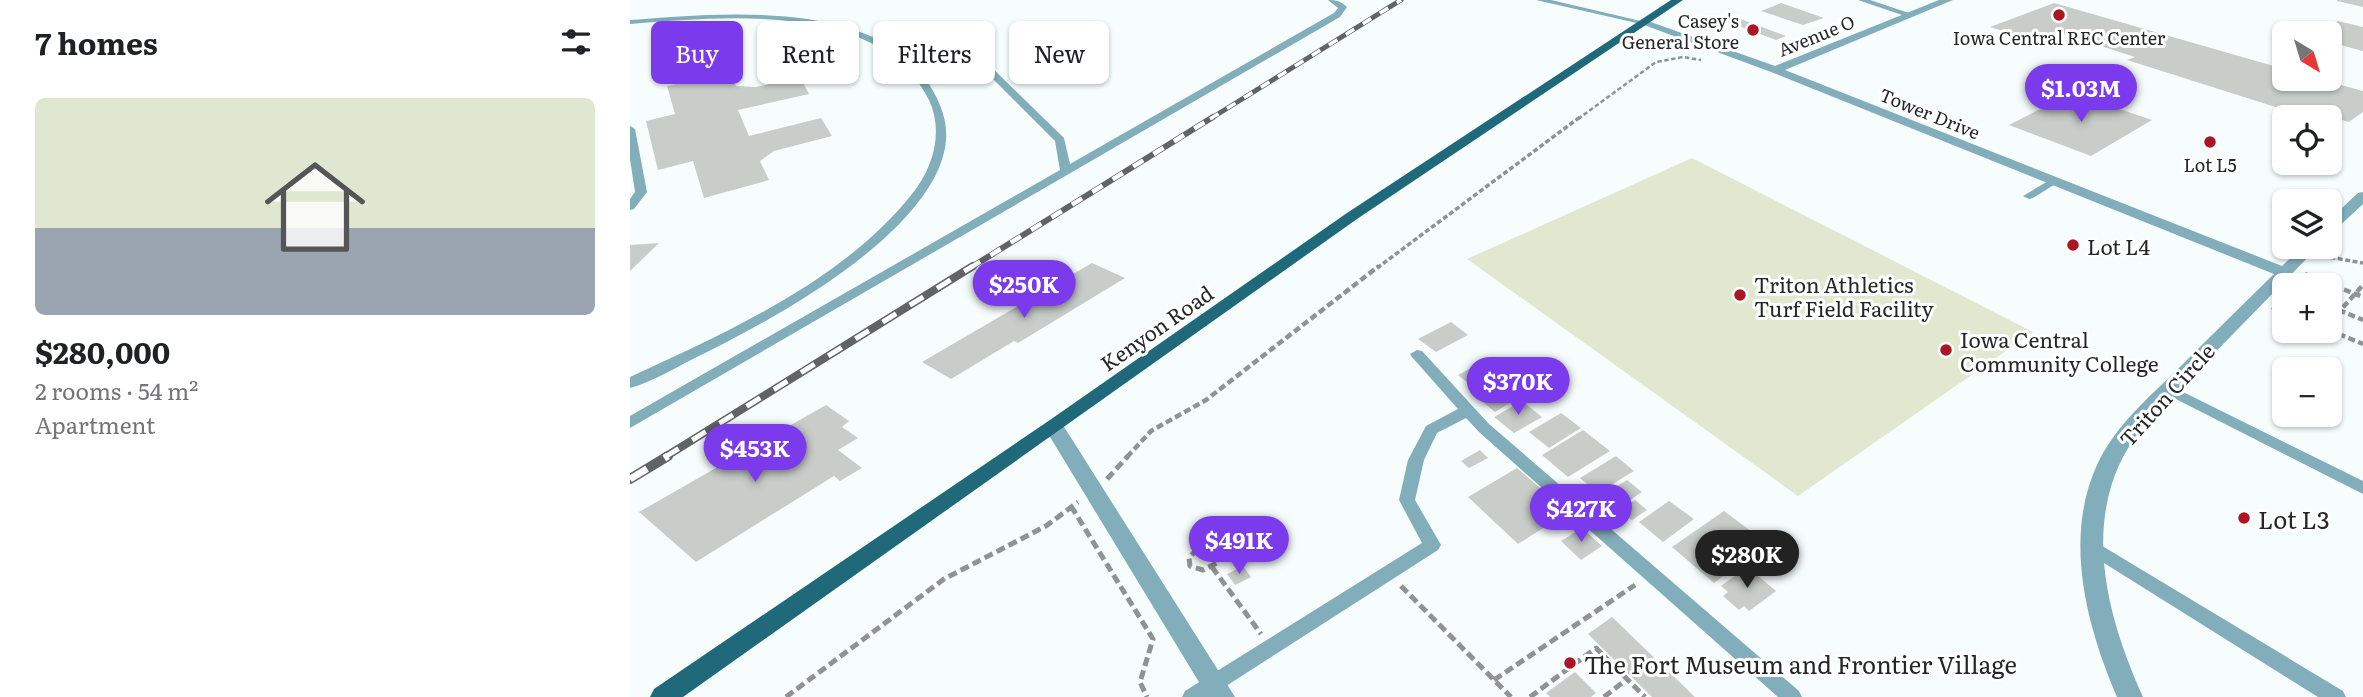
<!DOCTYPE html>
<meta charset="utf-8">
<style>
:root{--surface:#fff;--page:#f6f6f6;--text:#202124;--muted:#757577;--accent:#7c3aed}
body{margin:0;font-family:Literata,serif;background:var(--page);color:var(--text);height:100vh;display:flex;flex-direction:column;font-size:26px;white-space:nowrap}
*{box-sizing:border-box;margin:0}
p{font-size:23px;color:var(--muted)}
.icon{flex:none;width:38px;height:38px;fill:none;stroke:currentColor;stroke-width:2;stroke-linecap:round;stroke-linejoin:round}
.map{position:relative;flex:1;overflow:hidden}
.drawer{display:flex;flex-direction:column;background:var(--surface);width:630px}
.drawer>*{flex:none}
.guide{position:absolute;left:21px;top:21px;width:665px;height:63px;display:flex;gap:14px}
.needle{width:46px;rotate:142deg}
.fabs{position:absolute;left:1642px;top:21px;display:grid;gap:14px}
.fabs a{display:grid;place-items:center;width:70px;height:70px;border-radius:10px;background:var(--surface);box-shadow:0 2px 5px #0004;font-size:35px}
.price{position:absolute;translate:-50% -60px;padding:0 16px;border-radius:24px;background:var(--accent);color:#fff;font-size:23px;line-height:46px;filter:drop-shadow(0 2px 4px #0008)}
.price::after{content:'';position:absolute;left:50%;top:42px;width:21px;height:16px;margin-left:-10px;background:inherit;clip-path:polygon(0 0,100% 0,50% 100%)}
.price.selected{background:#222;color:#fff}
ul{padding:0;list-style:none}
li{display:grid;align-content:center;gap:14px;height:371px;padding:0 35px}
li span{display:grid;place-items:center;height:217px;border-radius:10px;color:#555}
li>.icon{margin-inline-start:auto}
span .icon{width:126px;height:126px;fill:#fffc;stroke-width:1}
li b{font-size:30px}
h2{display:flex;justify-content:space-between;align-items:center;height:84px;padding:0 35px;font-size:30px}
.pill{padding:0 24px;border-radius:10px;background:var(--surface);box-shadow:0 2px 5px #0004;font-size:24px;line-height:63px}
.pill.selected{background:var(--accent);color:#fff}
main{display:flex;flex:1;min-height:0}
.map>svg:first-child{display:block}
.green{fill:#e1e8cf}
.building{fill:#c8cdc9}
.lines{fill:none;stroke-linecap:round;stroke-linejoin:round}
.path-far3{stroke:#8f9493;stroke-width:2.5;stroke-dasharray:4.5 2.5;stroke-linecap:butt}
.path-far2{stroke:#8f9493;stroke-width:3.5;stroke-dasharray:5 2.5;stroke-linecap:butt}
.path-far1{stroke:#8f9493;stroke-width:4.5;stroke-dasharray:7 3.5;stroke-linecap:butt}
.path{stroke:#8f9493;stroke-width:5;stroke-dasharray:9 4.5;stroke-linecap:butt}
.service{fill:#82adba;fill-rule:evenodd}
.minor{fill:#82adba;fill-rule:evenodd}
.primary{fill:#20697b;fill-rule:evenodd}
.rail-far3-casing{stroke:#616464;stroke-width:5}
.rail-far2-casing{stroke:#616464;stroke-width:6}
.rail-far1-casing{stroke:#616464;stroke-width:8}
.rail-casing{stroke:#616464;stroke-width:10}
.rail-far3{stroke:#fff;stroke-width:3.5;stroke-dasharray:10;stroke-linecap:butt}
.rail-far2{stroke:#fff;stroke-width:4.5;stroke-dasharray:12;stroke-linecap:butt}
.rail-far1{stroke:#fff;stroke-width:5;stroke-dasharray:16;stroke-linecap:butt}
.rail{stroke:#fff;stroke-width:7;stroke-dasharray:20;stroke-linecap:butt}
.poi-dot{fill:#ab1624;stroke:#fff;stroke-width:2.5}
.labels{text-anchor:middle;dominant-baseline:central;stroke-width:6;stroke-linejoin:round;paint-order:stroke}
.far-poi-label{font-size:18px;fill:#252727;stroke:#fff}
.far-street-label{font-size:18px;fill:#252727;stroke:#fff}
.poi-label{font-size:21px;fill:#252727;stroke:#fff;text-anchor:start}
.street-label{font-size:21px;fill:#252727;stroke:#fff}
.near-poi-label{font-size:24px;fill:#252727;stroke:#fff;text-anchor:start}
</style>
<main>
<section class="drawer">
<h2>7 homes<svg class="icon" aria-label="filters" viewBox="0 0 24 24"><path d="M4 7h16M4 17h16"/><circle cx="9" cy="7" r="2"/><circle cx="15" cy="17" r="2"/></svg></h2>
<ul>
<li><span style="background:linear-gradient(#dfe7d0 60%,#9aa5b1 0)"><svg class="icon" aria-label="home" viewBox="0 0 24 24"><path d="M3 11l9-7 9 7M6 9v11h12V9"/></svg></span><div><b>$280,000</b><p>2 rooms · 54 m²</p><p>Apartment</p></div></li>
</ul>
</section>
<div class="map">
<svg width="1733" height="697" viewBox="0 0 1733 697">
<rect width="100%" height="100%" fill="#f6fdfc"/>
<!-- green -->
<path class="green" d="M 1062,158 L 1403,332 L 1168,496 L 837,259 Z"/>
<!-- building -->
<path class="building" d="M 1733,0 L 1733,7 L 1707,1 L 1707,0 Z
M 1151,3 L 1194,18 L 1173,25 L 1131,11 Z
M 1424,3 L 1654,69 L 1654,79 L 1689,79 L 1733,91 L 1733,112 L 1719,122 L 1662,105 L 1655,110 L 1497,60 L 1505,57 L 1430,33 L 1405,41 L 1360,27 Z
M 1105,17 L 1156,36 L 1146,40 L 1095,21 Z
M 1708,21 L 1733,27 L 1733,51 L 1699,42 L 1699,33 L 1686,33 Z
M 100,72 L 106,86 L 126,87 L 170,77 L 179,94 L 108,110 L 119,136 L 191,118 L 202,136 L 144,151 L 130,161 L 139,180 L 74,198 L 63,161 L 28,170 L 16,121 L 45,114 L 37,86 Z
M 1442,93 L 1522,120 L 1461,156 L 1379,125 Z
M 29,243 L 0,271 L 0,245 Z
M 462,263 L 495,278 L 388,343 L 384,341 L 321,379 L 292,362 Z
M 821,322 L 838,335 L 806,352 L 788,339 Z
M 854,361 L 871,374 L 844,388 L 828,375 Z
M 879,374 L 901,390 L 865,412 L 843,394 Z
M 892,401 L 912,417 L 884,433 L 864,417 Z
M 196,405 L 219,421 L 212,427 L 228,438 L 208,450 L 232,468 L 210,481 L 204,476 L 66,562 L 9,512 Z
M 931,413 L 951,428 L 919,448 L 899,432 Z
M 953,430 L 980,451 L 938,477 L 912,455 Z
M 850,450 L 858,458 L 839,468 L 831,461 Z
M 986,456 L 1004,471 L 968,493 L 950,478 Z
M 887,468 L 938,512 L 888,544 L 838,497 Z
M 997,480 L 1012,492 L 990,507 L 975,494 Z
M 1005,500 L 1017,510 L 1002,520 L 990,510 Z
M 1039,501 L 1064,519 L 1033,542 L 1009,522 Z
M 1094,511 L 1137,543 L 1084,583 L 1042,547 Z
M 952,528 L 972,546 L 951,560 L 931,541 Z
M 613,566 L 621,577 L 605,585 L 597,574 Z
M 1117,567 L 1146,591 L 1119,611 L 1114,606 L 1109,610 L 1093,596 L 1098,592 L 1091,586 Z
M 982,617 L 1065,697 L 1022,697 L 958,634 Z
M 945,672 L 966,693 L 961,697 L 920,697 L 916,693 Z"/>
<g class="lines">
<!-- path-far3 -->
<path class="path-far3" d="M 948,119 L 1026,62 L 1053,57 L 1071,60"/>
<!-- path-far2 -->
<path class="path-far2" d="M 1693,256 L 1733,263
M 747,268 L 950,117"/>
<!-- path-far1 -->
<path class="path-far1" d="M 1675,274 L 1733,297
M 1699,306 L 1733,320
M 1642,307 L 1654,311
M 1699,323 L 1733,285
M 1699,330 L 1733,344
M 497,457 L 521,431 L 576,400 L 749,266"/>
<!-- path -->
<path class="path" d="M 477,479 L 498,456
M 441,506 L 523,639 L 510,682 L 517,697
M 578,545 L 590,550 L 587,563 L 573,570 L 560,566 L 559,558 L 568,548 Z
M 582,567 L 631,634
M 771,586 L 881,697
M 864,680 L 1005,585
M 156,697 L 314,579 L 416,526 L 448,502
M 900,697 L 966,648 L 1015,697
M 974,697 L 997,679"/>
<!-- service -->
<path class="service" d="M 698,0 C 706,0 711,1 717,7 L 710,17 L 0,428 L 0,416 L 430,170 L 425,141 L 349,65 L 295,78 C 309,99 320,121 315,148 C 298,237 139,322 63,359 C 43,369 22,382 0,388 L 0,377 C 98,332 214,280 282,194 C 303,168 314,132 299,100 C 250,0 94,17 0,24 L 0,20 C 85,13 233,0 291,73 L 354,60 L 434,138 L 440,164 L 704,13 L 708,8 Z
M 906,0 L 921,0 L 1015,22 L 1011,24 Z
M 1228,0 L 1240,0 L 1285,15 L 1278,17 Z
M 0,126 L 5,129 L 17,192 L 4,209 L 0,210 L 0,199 L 5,192 L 0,159 Z
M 1423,178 L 1427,179 L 1427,183 L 1403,198 L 1399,199 L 1393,196 Z
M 787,350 L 792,351 L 859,424 L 1169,691 L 1172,697 L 1148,697 L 849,432 L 836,418 L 807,433 L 794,460 L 785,500 L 811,545 L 808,550 L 579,697 L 552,697 L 555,691 L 792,543 L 769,500 L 778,460 L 796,426 L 828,409 L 782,357 L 780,354 Z
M 1537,384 L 1733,481 L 1733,494 L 1532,392 L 1530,389 Z
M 1464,541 L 1713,691 L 1716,697 L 1688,697 L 1458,553 L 1455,548 L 1458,543 Z"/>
<!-- minor -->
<path class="minor" d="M 1309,0 L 1323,0 L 1155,70 L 1652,266 L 1672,247 L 1688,247 L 1516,423 C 1447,504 1473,608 1513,697 L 1487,697 C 1457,627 1433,539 1467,465 C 1485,426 1519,397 1549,368 C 1580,337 1612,305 1644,274 L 1141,72 L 1006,22 L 1015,20 L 1145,66 Z
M 1733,192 L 1733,204 L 1704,231 L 1699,232 L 1699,220 L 1728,193 Z
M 424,420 L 431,422 L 605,697 L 578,697 L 414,427 L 417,422 Z"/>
<!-- primary -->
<path class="primary" d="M 1041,0 L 1053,0 L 727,219 L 53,697 L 20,697 L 24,689 L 417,422 L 717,213 Z"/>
<!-- rail-far3 casing -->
<g class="rail-far3-casing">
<path id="rail-far3" d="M 580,119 L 771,0"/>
</g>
<!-- rail-far2 casing -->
<g class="rail-far2-casing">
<path id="rail-far2" d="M 340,268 L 583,117"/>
</g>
<!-- rail-far1 casing -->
<g class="rail-far1-casing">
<path id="rail-far1" d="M 35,457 L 343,266"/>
</g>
<!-- rail casing -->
<g class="rail-casing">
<path id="rail" d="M 0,479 L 38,456"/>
</g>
<!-- rail-far3 -->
<use href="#rail-far3" class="rail-far3"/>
<!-- rail-far2 -->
<use href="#rail-far2" class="rail-far2"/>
<!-- rail-far1 -->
<use href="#rail-far1" class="rail-far1"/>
<!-- rail -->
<use href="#rail" class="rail"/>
</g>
<!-- markers -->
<g class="poi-dot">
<circle cx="1429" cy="15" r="7"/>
<circle cx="1123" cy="30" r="7"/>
<circle cx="1580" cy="142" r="7"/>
<circle cx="1443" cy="245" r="7"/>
<circle cx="1110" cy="295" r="7"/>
<circle cx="1316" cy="350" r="7"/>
<circle cx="1614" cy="518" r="7"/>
<circle cx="940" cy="663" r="7"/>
</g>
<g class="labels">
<!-- far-poi labels -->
<g class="far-poi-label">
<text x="1109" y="20" text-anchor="end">Casey's<tspan x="1109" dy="21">General Store</tspan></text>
<text x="1429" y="37">Iowa Central REC Center</text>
<text x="1580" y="164">Lot L5</text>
</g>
<!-- far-street labels -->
<g class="far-street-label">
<text transform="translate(1186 35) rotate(-22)">Avenue O</text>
<text transform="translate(1300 113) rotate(22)">Tower Drive</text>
</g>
<!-- poi labels -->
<g class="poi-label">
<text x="1457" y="245">Lot L4</text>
<text x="1124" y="283">Triton Athletics<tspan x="1124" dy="24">Turf Field Facility</tspan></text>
<text x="1330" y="338">Iowa Central<tspan x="1330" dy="24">Community College</tspan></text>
</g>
<!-- street labels -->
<g class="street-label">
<text transform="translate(526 327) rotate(-35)">Kenyon Road</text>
<text transform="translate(1536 394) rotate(-48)">Triton Circle</text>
</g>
<!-- near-poi labels -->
<g class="near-poi-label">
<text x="1628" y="518">Lot L3</text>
<text x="954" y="663">The Fort Museum and Frontier Village</text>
</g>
</g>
</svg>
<div class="fabs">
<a><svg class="needle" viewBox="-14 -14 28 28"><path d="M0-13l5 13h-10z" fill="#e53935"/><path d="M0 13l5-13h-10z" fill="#757577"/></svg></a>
<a><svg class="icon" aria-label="locate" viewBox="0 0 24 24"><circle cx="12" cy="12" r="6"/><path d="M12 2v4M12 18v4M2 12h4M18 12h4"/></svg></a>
<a><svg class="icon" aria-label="layers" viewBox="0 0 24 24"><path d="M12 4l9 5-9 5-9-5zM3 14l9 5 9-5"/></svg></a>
<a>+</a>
<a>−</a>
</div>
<b class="price" style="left:1451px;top:124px">$1.03M</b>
<b class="price" style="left:394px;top:320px">$250K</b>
<b class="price" style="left:888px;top:417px">$370K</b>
<b class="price" style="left:125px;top:484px">$453K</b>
<b class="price" style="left:951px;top:544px">$427K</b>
<b class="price" style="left:609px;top:576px">$491K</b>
<b class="price selected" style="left:1117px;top:590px">$280K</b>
<div class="guide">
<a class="pill selected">Buy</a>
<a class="pill">Rent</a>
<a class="pill">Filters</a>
<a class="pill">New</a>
</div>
</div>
</main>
